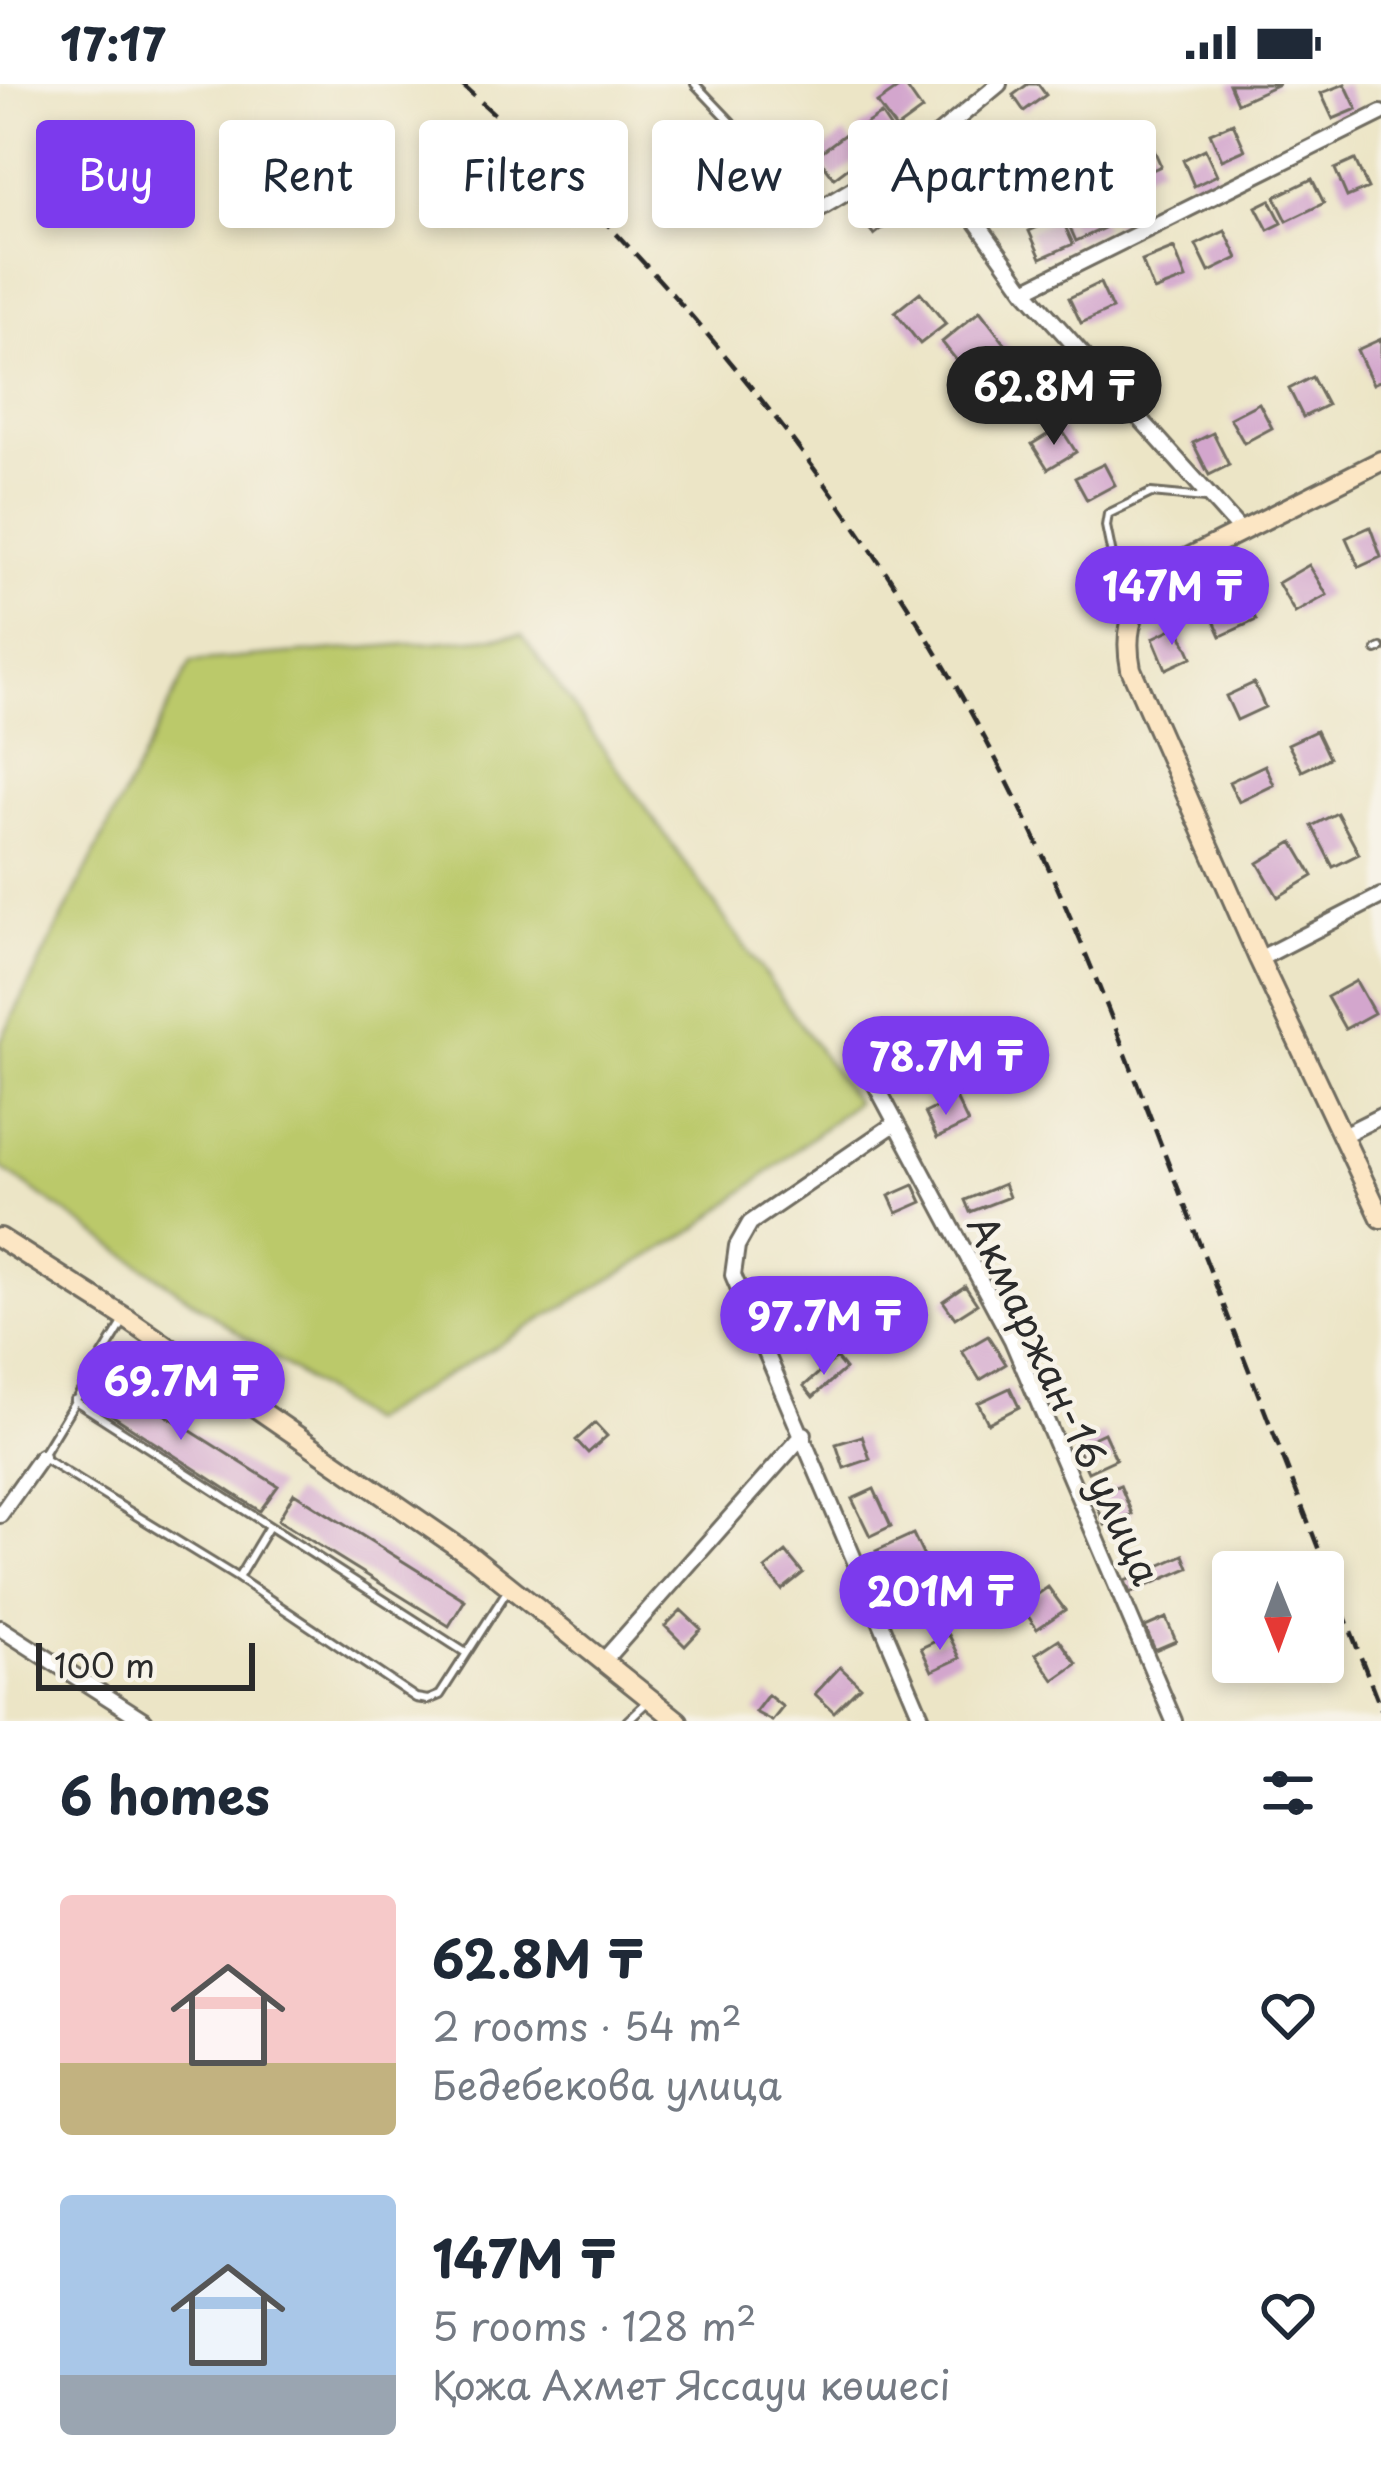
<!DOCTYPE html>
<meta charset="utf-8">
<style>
:root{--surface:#fff;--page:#f2f2f3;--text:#1f2937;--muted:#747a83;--accent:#7c3aed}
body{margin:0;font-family:"Playpen Sans",sans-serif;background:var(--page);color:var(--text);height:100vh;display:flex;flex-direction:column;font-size:45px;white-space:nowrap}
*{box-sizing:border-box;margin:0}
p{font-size:39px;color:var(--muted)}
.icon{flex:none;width:66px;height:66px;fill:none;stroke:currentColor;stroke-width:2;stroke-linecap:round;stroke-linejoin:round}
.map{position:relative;height:1637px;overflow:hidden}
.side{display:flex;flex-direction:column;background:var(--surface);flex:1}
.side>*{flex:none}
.top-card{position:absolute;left:36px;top:36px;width:1311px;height:108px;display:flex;gap:24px}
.needle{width:78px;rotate:179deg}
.fabs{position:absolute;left:1212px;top:1467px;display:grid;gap:24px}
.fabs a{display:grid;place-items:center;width:132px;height:132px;border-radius:12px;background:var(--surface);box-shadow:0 6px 18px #0003;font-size:60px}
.scale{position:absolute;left:36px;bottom:30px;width:219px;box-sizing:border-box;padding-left:12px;border:6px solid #2b2b2b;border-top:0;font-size:33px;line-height:42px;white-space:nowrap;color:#2b2b2b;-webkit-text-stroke:9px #f7f3e8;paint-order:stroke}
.price{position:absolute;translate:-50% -102px;padding:0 27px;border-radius:42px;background:var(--accent);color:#fff;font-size:39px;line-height:78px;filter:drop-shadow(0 3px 6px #0008)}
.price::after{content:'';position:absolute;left:50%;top:72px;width:36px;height:27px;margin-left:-18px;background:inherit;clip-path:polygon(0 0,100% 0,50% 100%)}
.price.on{background:#222;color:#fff}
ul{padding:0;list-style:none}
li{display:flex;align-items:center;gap:36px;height:300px;padding:0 60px}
li span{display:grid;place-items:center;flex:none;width:336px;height:240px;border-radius:12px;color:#555}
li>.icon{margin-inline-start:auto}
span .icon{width:144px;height:144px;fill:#fffc;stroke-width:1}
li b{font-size:51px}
h2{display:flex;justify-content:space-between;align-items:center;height:144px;padding:0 60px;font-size:51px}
.chip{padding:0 42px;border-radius:12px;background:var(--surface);box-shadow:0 6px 18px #0003;font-size:42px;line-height:108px}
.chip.on{background:var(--accent);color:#fff}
.status{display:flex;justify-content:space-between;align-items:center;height:84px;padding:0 60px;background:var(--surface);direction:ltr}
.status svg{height:33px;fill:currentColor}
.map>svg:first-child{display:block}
.green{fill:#bbc96b;stroke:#737a4b;stroke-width:3}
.building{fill:#d3a6cd}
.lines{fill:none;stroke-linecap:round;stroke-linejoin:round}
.lane-casing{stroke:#6f6c61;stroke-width:12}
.street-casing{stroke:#6f6c61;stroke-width:20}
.secondary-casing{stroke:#6f6c61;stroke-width:24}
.lane{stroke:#fff;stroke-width:6}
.street{stroke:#fff;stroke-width:14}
.secondary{stroke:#fce6c4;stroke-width:18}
.rail{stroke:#2b2b2b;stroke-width:4.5;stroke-dasharray:18 9;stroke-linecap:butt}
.labels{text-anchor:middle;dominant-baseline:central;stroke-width:9;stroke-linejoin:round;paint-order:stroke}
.street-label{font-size:39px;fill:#2b2b2b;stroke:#f7f3e8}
</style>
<div class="status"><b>17:17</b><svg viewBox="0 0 49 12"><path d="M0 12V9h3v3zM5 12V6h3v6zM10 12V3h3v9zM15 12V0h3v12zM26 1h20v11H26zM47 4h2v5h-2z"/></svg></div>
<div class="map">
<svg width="1381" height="1637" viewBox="0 0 1381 1637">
<rect width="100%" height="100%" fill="#f7f3e8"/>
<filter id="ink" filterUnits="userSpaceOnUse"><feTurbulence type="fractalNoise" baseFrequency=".00833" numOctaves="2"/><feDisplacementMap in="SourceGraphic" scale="24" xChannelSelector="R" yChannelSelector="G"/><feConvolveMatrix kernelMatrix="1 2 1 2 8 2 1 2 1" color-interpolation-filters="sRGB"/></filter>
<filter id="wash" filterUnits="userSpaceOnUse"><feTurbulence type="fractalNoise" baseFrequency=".004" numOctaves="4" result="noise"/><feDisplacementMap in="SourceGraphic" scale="48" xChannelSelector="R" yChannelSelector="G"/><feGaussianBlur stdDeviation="2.7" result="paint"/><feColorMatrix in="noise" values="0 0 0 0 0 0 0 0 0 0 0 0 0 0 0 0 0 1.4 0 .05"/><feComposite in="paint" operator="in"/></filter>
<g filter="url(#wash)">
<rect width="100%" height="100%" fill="#ece5c6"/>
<!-- green -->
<path class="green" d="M 522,551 L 856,1018 L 698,1144 L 367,1338 L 0,1083 L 0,958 L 191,578 Z"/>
<g id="blocks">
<!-- building -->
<path class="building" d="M 904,0 L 922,26 L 896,45 L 877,19 Z
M 1028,0 L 1038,0 L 1046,11 L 1024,27 L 1013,11 Z
M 1229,0 L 1279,0 L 1237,19 Z
M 1345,0 L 1357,25 L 1333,35 L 1321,9 Z
M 881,30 L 893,48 L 870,63 L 858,45 Z
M 1233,39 L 1245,66 L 1222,76 L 1210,49 Z
M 845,50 L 862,73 L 834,94 L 817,71 Z
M 1151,59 L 1161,82 L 1139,92 L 1128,69 Z
M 985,60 L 1007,93 L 978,111 L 956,79 Z
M 1205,65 L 1217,91 L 1194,102 L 1183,76 Z
M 1355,76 L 1368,104 L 1347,113 L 1335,85 Z
M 1312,95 L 1324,119 L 1287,137 L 1275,113 Z
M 882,106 L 901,130 L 874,151 L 855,126 Z
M 1127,106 L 1138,131 L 1114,141 L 1103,117 Z
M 1270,116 L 1282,139 L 1268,146 L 1256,123 Z
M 1093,120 L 1104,144 L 1076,157 L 1065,132 Z
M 1061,133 L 1073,160 L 1041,174 L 1029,147 Z
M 1225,147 L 1238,174 L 1209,188 L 1196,161 Z
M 1174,164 L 1186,195 L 1154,207 L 1142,177 Z
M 1100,199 L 1112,225 L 1081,239 L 1069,214 Z
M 920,208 L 946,240 L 920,260 L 895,228 Z
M 980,227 L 1010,266 L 972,296 L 942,258 Z
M 1381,255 L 1381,296 L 1373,300 L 1357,266 Z
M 1312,293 L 1327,321 L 1303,333 L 1289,305 Z
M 1259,319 L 1272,344 L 1244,359 L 1230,334 Z
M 1060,343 L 1076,368 L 1048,385 L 1032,360 Z
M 1213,349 L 1229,381 L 1209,391 L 1193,359 Z
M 1104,380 L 1115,401 L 1087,416 L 1075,394 Z
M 1370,443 L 1381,473 L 1359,483 L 1346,454 Z
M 1309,481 L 1327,511 L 1295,529 L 1278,499 Z
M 1245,512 L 1256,536 L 1221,552 L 1210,527 Z
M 1178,542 L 1192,573 L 1166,585 L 1153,554 Z
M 1254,599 L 1265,623 L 1237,636 L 1226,612 Z
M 1316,647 L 1329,674 L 1302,687 L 1288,660 Z
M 1265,681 L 1274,701 L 1239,718 L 1229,698 Z
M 1337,729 L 1359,770 L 1333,783 L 1312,742 Z
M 1293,758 L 1313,792 L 1278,813 L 1258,779 Z
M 1356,897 L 1374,929 L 1345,945 L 1327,913 Z
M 956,1014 L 968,1039 L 937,1054 L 925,1029 Z
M 1004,1100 L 1009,1113 L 970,1128 L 965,1116 Z
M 914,1101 L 922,1118 L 897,1129 L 889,1112 Z
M 965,1202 L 977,1220 L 955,1234 L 943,1217 Z
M 793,1216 L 808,1239 L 782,1255 L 767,1233 Z
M 988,1252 L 1006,1280 L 980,1296 L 962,1267 Z
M 836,1274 L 845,1285 L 813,1313 L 804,1302 Z
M 99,1289 L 278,1402 L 260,1427 L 84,1313 Z
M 1010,1304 L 1019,1323 L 988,1339 L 978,1319 Z
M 595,1339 L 607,1352 L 588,1369 L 576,1356 Z
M 1104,1349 L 1116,1375 L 1088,1388 L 1076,1362 Z
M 862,1352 L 870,1375 L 844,1384 L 836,1360 Z
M 1120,1401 L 1132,1430 L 1105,1441 L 1093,1412 Z
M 874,1405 L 891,1442 L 870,1452 L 852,1415 Z
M 294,1409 L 465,1516 L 449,1542 L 278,1436 Z
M 913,1450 L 926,1477 L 889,1494 L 876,1467 Z
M 786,1468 L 803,1489 L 782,1506 L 765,1485 Z
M 1184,1471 L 1189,1484 L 1130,1509 L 1125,1497 Z
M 922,1503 L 932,1522 L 913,1533 L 902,1514 Z
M 1048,1503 L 1065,1526 L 1037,1545 L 1021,1522 Z
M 681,1526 L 701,1545 L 685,1562 L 665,1542 Z
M 1166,1534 L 1176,1557 L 1155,1566 L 1145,1543 Z
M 949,1551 L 960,1574 L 932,1587 L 921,1564 Z
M 1059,1555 L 1077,1580 L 1054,1596 L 1036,1570 Z
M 840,1583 L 860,1602 L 834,1628 L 815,1610 Z
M 768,1611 L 783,1623 L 772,1637 L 755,1628 Z"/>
</g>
</g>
<g filter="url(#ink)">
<use href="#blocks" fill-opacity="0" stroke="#6f6c61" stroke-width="3"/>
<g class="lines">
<!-- lane casing -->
<g class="lane-casing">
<path id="lane" d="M 695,0 L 816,127
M 1125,535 L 1106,442 L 1108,430 L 1151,409 L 1205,414
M 1377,566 L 1381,564
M 124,1237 L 41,1373 L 238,1494 L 416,1614 L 428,1616 L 440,1611 L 507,1507
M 74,1316 L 466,1569
M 238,1494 L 268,1444
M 627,1637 L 646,1619"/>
</g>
<!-- street casing -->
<g class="street-casing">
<path id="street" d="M 923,63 L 1025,206 L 1241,447
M 816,127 L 923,63 L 999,0
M 1025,206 L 1381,29
M 1259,875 L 1381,812
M 855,962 L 1012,1256 L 1174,1637
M 896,1039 L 750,1139 L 737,1162 L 733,1191 L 923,1637
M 1341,1052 L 1381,1032
M 0,1431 L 41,1373
M 0,1544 L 145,1637
M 604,1576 L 804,1350"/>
</g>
<!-- secondary casing -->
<g class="secondary-casing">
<path id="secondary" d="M 1381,377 L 1174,481 C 1139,514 1121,535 1131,585 L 1259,875 L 1381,1134
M 0,1154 L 126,1234 L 474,1474 L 678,1637"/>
</g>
<!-- lane -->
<use href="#lane" class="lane"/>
<!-- street -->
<use href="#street" class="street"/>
<!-- secondary -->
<use href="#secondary" class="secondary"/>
<!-- rail -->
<path class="rail" d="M 461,0 C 683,197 874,433 1008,699 C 1073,827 1122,961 1174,1094 C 1243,1271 1312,1448 1381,1625"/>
</g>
</g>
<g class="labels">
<!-- street labels -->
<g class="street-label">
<text transform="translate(1066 1315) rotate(65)">Акмаржан-16 улица</text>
</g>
</g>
</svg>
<div class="fabs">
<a><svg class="needle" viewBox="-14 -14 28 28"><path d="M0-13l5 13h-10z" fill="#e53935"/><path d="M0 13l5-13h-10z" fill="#747a83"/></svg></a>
</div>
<div class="scale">100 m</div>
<b class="price on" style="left:1054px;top:364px">62.8M ₸</b>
<b class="price" style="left:1172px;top:564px">147M ₸</b>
<b class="price" style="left:946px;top:1034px">78.7M ₸</b>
<b class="price" style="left:824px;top:1294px">97.7M ₸</b>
<b class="price" style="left:181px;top:1359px">69.7M ₸</b>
<b class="price" style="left:940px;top:1569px">201M ₸</b>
<div class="top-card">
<a class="chip on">Buy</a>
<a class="chip">Rent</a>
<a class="chip">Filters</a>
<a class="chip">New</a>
<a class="chip">Apartment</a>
</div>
</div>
<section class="side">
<h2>6 homes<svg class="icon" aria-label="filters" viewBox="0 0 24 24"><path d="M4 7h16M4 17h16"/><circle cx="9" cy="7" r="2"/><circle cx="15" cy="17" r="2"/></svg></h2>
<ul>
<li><span style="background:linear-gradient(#f6c9c9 70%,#c2b280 0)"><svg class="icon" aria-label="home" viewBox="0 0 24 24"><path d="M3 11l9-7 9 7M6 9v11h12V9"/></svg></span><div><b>62.8M ₸</b><p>2 rooms · 54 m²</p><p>Бедебекова улица</p></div><svg class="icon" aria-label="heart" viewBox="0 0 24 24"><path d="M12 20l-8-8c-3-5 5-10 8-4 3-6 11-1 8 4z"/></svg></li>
<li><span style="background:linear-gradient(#a9c7e8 75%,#9aa5b1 0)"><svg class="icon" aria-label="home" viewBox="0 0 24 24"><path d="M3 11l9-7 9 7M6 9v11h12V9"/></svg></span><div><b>147M ₸</b><p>5 rooms · 128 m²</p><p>Қожа Ахмет Яссауи көшесі</p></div><svg class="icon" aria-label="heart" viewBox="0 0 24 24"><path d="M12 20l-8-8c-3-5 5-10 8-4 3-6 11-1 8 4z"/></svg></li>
</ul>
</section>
